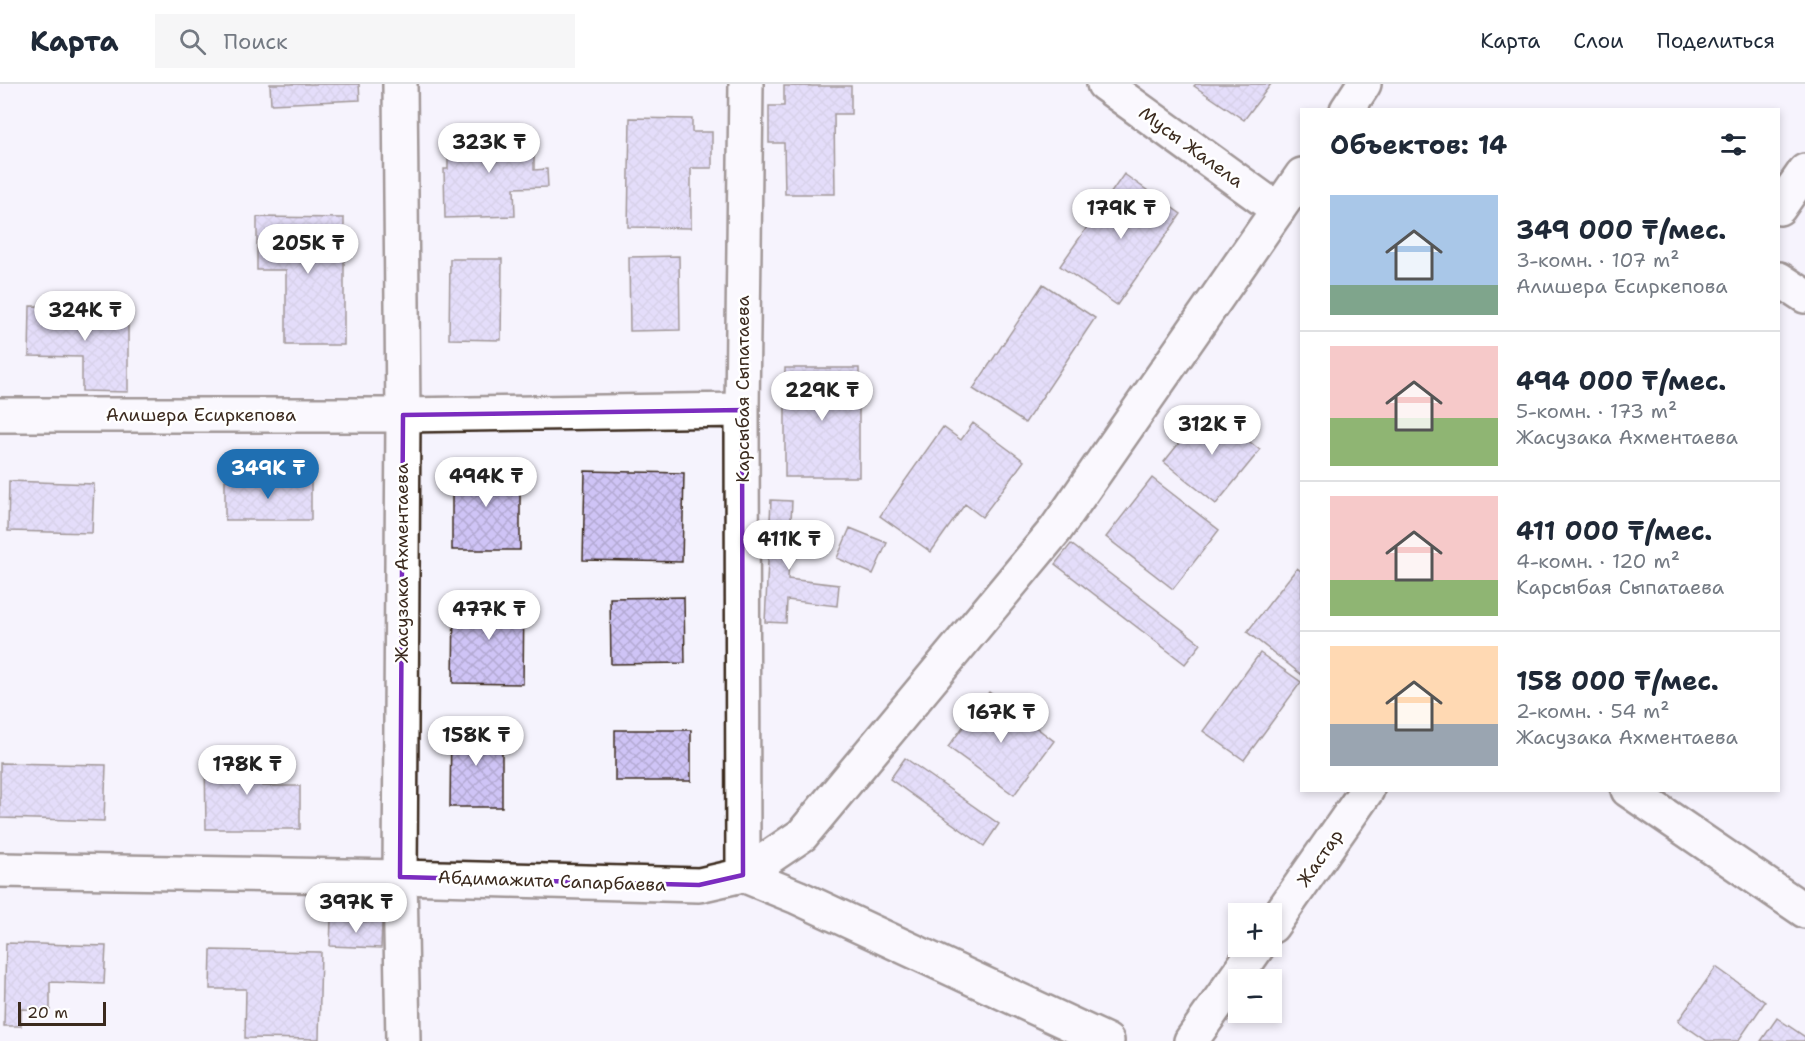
<!DOCTYPE html>
<html lang="ru">
<meta charset="utf-8">
<style>
:root{--surface:#fff;--page:#f6f6f7;--text:#1f2937;--muted:#747a83;--line:#e0e1e3;--accent:#1f6fb2}
body{margin:0;font-family:"Shantell Sans",sans-serif;background:var(--page);color:var(--text);height:100vh;display:flex;flex-direction:column;font-size:22px;white-space:nowrap}
*{box-sizing:border-box;margin:0}
p{font-size:20px;color:var(--muted)}
.icon{flex:none;width:33px;height:33px;fill:none;stroke:currentColor;stroke-width:2;stroke-linecap:round;stroke-linejoin:round}
.map{position:relative;flex:1;overflow:hidden}
.side{position:absolute;left:1300px;top:24px;width:480px;height:684px;display:flex;flex-direction:column;background:var(--surface);border-radius:0px;box-shadow:0 3px 9px #0003}
.side>*{flex:none}
.fabs{position:absolute;left:1228px;top:819px;display:grid;gap:12px}
.fabs a{display:grid;place-items:center;width:54px;height:54px;border-radius:0px;background:var(--surface);box-shadow:0 3px 9px #0003;font-size:30px}
.scale{position:absolute;left:18px;bottom:15px;width:88px;box-sizing:border-box;padding-left:6px;border:3px solid #3b2a1e;border-top:0;font-size:16px;line-height:21px;white-space:nowrap;color:#3b2a1e;-webkit-text-stroke:4px #fff;paint-order:stroke}
.price{position:absolute;translate:-50% -51px;padding:0 14px;border-radius:21px;background:#fff;color:#222;font-size:20px;line-height:39px;filter:drop-shadow(0 2px 3px #0008)}
.price::after{content:'';position:absolute;left:50%;top:36px;width:18px;height:14px;margin-left:-9px;background:inherit;clip-path:polygon(0 0,100% 0,50% 100%)}
.price.current{background:var(--accent);color:#fff}
ul{padding:0;list-style:none}
li{display:flex;align-items:center;gap:18px;height:150px;padding:0 30px}
li+li{border-top:2px solid var(--line)}
li span{display:grid;place-items:center;flex:none;width:168px;height:120px;border-radius:0px;color:#555}
li>.icon{margin-inline-start:auto}
span .icon{width:72px;height:72px;fill:#fffc;stroke-width:1}
li b{font-size:26px}
h2{display:flex;justify-content:space-between;align-items:center;height:72px;padding:0 30px;font-size:26px}
header{display:flex;align-items:center;gap:36px;box-sizing:border-box;height:84px;padding:0 30px;background:var(--surface);border-bottom:2px solid var(--line)}
header strong{font-size:28px}
nav{display:flex;gap:33px;margin-inline-start:auto;font-size:21px}
.search{width:420px;height:54px;background:var(--page);display:flex;align-items:center;gap:15px;box-sizing:border-box;padding:0 21px;border-radius:0px;color:var(--muted);font-size:22px}
.map>svg:first-child{display:block}
.building{fill:url(#building-cross-hatch);stroke:#3b2a1e;stroke-width:1.5}
.lines{fill:none;stroke-linecap:round;stroke-linejoin:round}
.minor-casing{stroke:#3b2a1e;stroke-width:38}
.minor{stroke:#fff;stroke-width:33}
.marked{fill:none;stroke:#7b2cbf;stroke-width:4.5;stroke-linejoin:round}
.labels{text-anchor:middle;dominant-baseline:central;stroke-width:5;stroke-linejoin:round;paint-order:stroke}
.street-label{font-size:18px;fill:#3b2a1e;stroke:#fff}
</style>
<header>
<strong>Карта</strong>
<div class="search"><svg class="icon" aria-label="search" viewBox="0 0 24 24"><circle cx="10" cy="10" r="6"/><path d="M15 15l6 6"/></svg>Поиск</div>
<nav><a>Карта</a><a>Слои</a><a>Поделиться</a></nav>
</header>
<div class="map">
<svg width="1805" height="957" viewBox="0 0 1805 957">
<defs>
<pattern id="building-cross-hatch" width="8" height="8" patternUnits="userSpaceOnUse" patternTransform="scale(1.5)"><rect width="8" height="8" fill="#cfc4f6"/><path d="M0 0l8 8M0 8l8-8" fill="none" stroke="#b3a9d2"/></pattern>
</defs>
<rect width="100%" height="100%" fill="#f5f3fd"/>
<filter id="ink" filterUnits="userSpaceOnUse"><feTurbulence type="fractalNoise" baseFrequency=".0167" numOctaves="2"/><feDisplacementMap in="SourceGraphic" scale="12" xChannelSelector="R" yChannelSelector="G"/><feConvolveMatrix kernelMatrix="1 2 1 2 8 2 1 2 1" color-interpolation-filters="sRGB"/></filter>
<g filter="url(#ink)">
<!-- building -->
<path class="building" d="M 270,0 L 359,0 L 360,16 L 271,20 Z
M 1196,0 L 1271,0 L 1244,36 L 1194,2 Z
M 784,2 L 851,2 L 851,30 L 834,30 L 835,110 L 785,110 L 784,59 L 769,59 L 769,22 L 784,22 Z
M 630,34 L 692,35 L 692,48 L 712,48 L 712,84 L 691,84 L 691,144 L 628,143 Z
M 534,49 L 534,86 L 547,85 L 548,103 L 514,104 L 515,132 L 445,134 L 444,85 L 448,85 L 448,51 Z
M 1124,90 L 1181,130 L 1117,221 L 1060,182 Z
M 257,133 L 344,134 L 344,261 L 286,261 L 286,186 L 257,186 Z
M 679,172 L 680,246 L 630,247 L 629,173 Z
M 450,175 L 502,175 L 501,256 L 449,255 Z
M 1043,200 L 1095,234 L 1025,339 L 973,305 Z
M 30,222 L 128,223 L 128,308 L 82,307 L 82,273 L 29,272 Z
M 785,284 L 859,284 L 859,393 L 785,393 Z
M 1207,324 L 1260,366 L 1216,420 L 1164,378 Z
M 973,339 L 1024,377 L 982,433 L 965,420 L 931,468 L 880,432 L 943,343 L 961,356 Z
M 452,382 L 520,382 L 520,466 L 452,466 Z
M 585,387 L 684,389 L 682,478 L 583,476 Z
M 1152,394 L 1219,446 L 1173,505 L 1106,453 Z
M 225,396 L 311,396 L 311,436 L 225,436 Z
M 9,397 L 94,400 L 92,449 L 8,447 Z
M 771,416 L 792,417 L 788,495 L 839,501 L 837,522 L 787,516 L 786,539 L 765,538 Z
M 850,444 L 887,459 L 873,490 L 837,474 Z
M 1071,460 L 1201,560 L 1185,580 L 1055,480 Z
M 1297,484 L 1302,488 L 1302,591 L 1247,548 Z
M 684,513 L 685,579 L 611,580 L 610,514 Z
M 454,514 L 524,514 L 523,600 L 453,599 Z
M 1260,569 L 1301,598 L 1244,676 L 1203,647 Z
M 989,608 L 1054,657 L 1014,711 L 948,663 Z
M 451,643 L 502,644 L 502,723 L 450,723 Z
M 615,646 L 691,646 L 691,697 L 615,697 Z
M 205,671 L 262,671 L 262,702 L 300,702 L 300,745 L 206,745 Z
M 905,674 L 999,740 L 984,762 L 890,695 Z
M 0,679 L 106,681 L 104,737 L 0,734 Z
M 331,836 L 382,838 L 381,864 L 330,862 Z
M 6,859 L 106,862 L 104,900 L 50,898 L 50,926 L 21,925 L 21,942 L 4,942 Z
M 211,866 L 321,868 L 319,955 L 245,954 L 246,905 L 210,905 Z
M 1716,883 L 1765,918 L 1738,957 L 1707,957 L 1678,937 Z
M 1777,934 L 1805,953 L 1805,957 L 1761,957 Z"/>
<g class="lines">
<!-- minor casing -->
<g class="minor-casing">
<path id="minor" d="M 400,0 L 403,331 L 400,793 L 403,957
M 1104,0 L 1278,126
M 1347,26 L 1364,0
M 1779,124 L 1805,87
M 1779,195 L 1805,212
M 0,331 L 403,331 L 742,326
M 1628,706 L 1805,827
M 0,786 L 400,793 L 699,801 L 743,791 L 802,751 L 1056,445 L 1302,91
M 743,791 L 742,326 L 746,0
M 743,791 L 797,813 L 1107,957
M 1272,842 L 1367,706
M 1191,957 L 1258,862"/>
</g>
<!-- minor -->
<use href="#minor" class="minor"/>
</g>
</g>
<!-- marked area -->
<path d="M0 0H1805V957H0ZM 742,326 L 743,791 L 699,801 L 400,793 L 403,331 Z" fill="#f5f3fd" fill-opacity=".55" fill-rule="evenodd"/>
<path class="marked" d="M 742,326 L 743,791 L 699,801 L 400,793 L 403,331 Z"/>
<g class="labels">
<!-- street labels -->
<g class="street-label">
<text transform="translate(1191 63) rotate(36)">Мусы Жалела</text>
<text transform="translate(743 305) rotate(-90)">Карсыбая Сыпатаева</text>
<text x="201" y="331">Алишера Есиркепова</text>
<text transform="translate(402 479) rotate(-90)">Жасузака Ахментаева</text>
<text transform="translate(1320 774) rotate(-55)">Жастар</text>
<text transform="translate(552 797) rotate(2)">Абдимажита Сапарбаева</text>
</g>
</g>
</svg>
<div class="fabs">
<a>+</a>
<a>−</a>
</div>
<div class="scale">20 m</div>
<b class="price" style="left:489px;top:90px">323K ₸</b>
<b class="price" style="left:1121px;top:156px">179K ₸</b>
<b class="price" style="left:308px;top:191px">205K ₸</b>
<b class="price" style="left:85px;top:258px">324K ₸</b>
<b class="price" style="left:822px;top:338px">229K ₸</b>
<b class="price" style="left:1212px;top:372px">312K ₸</b>
<b class="price current" style="left:268px;top:416px">349K ₸</b>
<b class="price" style="left:486px;top:424px">494K ₸</b>
<b class="price" style="left:789px;top:487px">411K ₸</b>
<b class="price" style="left:489px;top:557px">477K ₸</b>
<b class="price" style="left:1001px;top:660px">167K ₸</b>
<b class="price" style="left:476px;top:683px">158K ₸</b>
<b class="price" style="left:247px;top:712px">178K ₸</b>
<b class="price" style="left:356px;top:850px">397K ₸</b>
<section class="side">
<h2>Объектов: 14<svg class="icon" aria-label="filters" viewBox="0 0 24 24"><path d="M4 7h16M4 17h16"/><circle cx="9" cy="7" r="2"/><circle cx="15" cy="17" r="2"/></svg></h2>
<ul>
<li><span style="background:linear-gradient(#a9c7e8 75%,#7fa58c 0)"><svg class="icon" aria-label="home" viewBox="0 0 24 24"><path d="M3 11l9-7 9 7M6 9v11h12V9"/></svg></span><div><b>349 000 ₸/мес.</b><p>3-комн. · 107 m²</p><p>Алишера Есиркепова</p></div></li>
<li><span style="background:linear-gradient(#f6c9c9 60%,#8fb573 0)"><svg class="icon" aria-label="home" viewBox="0 0 24 24"><path d="M3 11l9-7 9 7M6 9v11h12V9"/></svg></span><div><b>494 000 ₸/мес.</b><p>5-комн. · 173 m²</p><p>Жасузака Ахментаева</p></div></li>
<li><span style="background:linear-gradient(#f6c9c9 70%,#8fb573 0)"><svg class="icon" aria-label="home" viewBox="0 0 24 24"><path d="M3 11l9-7 9 7M6 9v11h12V9"/></svg></span><div><b>411 000 ₸/мес.</b><p>4-комн. · 120 m²</p><p>Карсыбая Сыпатаева</p></div></li>
<li><span style="background:linear-gradient(#ffd9b3 65%,#9aa5b1 0)"><svg class="icon" aria-label="home" viewBox="0 0 24 24"><path d="M3 11l9-7 9 7M6 9v11h12V9"/></svg></span><div><b>158 000 ₸/мес.</b><p>2-комн. · 54 m²</p><p>Жасузака Ахментаева</p></div></li>
</ul>
</section>
</div>
